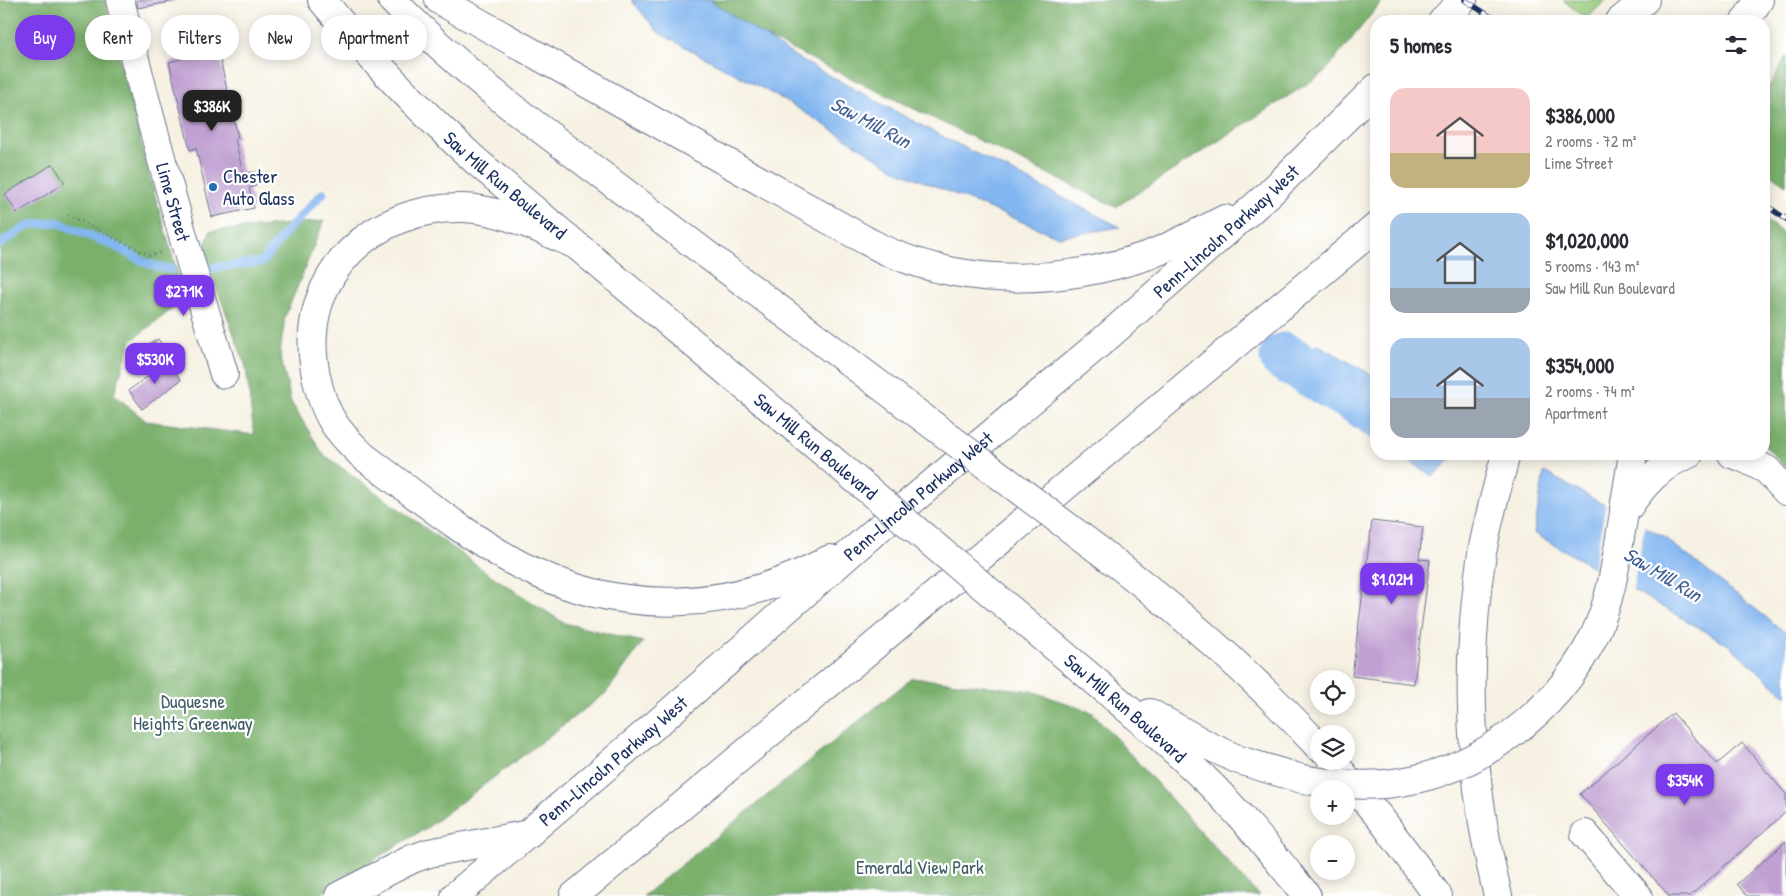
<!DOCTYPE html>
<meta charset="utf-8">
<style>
:root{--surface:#fff;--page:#f7f7f7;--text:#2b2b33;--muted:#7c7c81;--accent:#7c3aed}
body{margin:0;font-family:"Patrick Hand",sans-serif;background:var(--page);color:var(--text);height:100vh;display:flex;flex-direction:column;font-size:19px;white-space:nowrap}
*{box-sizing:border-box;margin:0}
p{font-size:16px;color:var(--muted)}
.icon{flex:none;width:28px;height:28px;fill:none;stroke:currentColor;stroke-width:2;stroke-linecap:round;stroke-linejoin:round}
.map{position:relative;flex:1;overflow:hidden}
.drawer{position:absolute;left:1370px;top:15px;width:400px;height:445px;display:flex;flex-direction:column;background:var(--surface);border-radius:20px;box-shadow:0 2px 12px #0003}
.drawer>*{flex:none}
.hud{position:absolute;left:15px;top:15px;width:475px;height:45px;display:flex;gap:10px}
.tools{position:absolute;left:1310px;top:670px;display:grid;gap:10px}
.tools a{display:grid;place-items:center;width:45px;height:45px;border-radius:50%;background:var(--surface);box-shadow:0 2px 12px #0003;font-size:25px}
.price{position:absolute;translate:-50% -42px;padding:0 11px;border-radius:10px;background:var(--accent);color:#fff;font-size:16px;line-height:32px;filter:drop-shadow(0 1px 2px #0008)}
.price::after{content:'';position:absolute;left:50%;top:30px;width:15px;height:11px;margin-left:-8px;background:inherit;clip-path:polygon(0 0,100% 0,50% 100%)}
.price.selected{background:#222;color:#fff}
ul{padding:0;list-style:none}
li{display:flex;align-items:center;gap:15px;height:125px;padding:0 20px}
li span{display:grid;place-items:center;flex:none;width:140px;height:100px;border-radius:15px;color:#555}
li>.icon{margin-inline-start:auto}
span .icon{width:60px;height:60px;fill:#fffc;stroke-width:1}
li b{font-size:21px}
h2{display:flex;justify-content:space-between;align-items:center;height:60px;padding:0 20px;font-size:21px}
.chip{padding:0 18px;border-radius:22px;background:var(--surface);box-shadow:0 2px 12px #0003;font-size:18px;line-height:45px}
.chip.selected{background:var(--accent);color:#fff}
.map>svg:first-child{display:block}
.green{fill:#99cc7d;stroke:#5a7e6e}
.forest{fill:#7ab06c;stroke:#4a7065}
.water{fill:#82b6f0;stroke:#4e72a7}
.pier{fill:#f6f1e2}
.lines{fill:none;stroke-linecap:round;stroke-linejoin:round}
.stream{stroke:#82b6f0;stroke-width:9}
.river{stroke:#82b6f0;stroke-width:49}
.building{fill:#c0a0d2}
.minor-casing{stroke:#68738c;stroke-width:30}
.highway-casing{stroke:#68738c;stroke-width:30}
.path{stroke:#68738c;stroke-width:3;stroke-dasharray:1 4;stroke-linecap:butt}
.minor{stroke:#fff;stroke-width:28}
.highway{stroke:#fff;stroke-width:28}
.rail-casing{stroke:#1b2f5e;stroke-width:5.5}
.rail{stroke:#fff;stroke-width:4;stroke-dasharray:11;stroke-linecap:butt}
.highway-bridge-casing{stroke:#68738c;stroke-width:30;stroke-linecap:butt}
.highway-bridge{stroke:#fff;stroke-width:28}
.poi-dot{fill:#1f6fb2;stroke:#fff;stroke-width:2}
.labels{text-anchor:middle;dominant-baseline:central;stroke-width:4.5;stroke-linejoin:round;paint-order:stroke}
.poi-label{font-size:19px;fill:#1b2f5e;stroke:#fff;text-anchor:start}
.street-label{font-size:19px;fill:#1b2f5e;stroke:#fff}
.park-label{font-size:19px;fill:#415e67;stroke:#fff}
.water-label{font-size:20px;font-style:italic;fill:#3f5e91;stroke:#fff}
</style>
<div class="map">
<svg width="1786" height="896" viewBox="0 0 1786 896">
<rect width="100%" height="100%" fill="#fff"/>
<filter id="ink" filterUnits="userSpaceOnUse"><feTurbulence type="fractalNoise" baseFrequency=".02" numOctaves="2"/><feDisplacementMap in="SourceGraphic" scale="10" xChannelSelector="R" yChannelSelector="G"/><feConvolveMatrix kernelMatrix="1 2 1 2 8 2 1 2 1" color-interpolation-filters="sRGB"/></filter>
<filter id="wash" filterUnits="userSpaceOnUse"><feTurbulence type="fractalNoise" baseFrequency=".0096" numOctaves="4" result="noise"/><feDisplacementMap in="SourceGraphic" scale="20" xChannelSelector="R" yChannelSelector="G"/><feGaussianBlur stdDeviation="1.12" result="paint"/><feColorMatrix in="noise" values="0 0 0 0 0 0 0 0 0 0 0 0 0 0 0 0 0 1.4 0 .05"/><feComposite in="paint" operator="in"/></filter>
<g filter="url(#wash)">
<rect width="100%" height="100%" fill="#f6f1e2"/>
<!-- green -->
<path class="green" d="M 1563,0 L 1606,0 L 1586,19 Z"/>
<!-- forest -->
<path class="forest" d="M 0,0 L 105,0 L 149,175 L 185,299 L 131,341 L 114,394 L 146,421 L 254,435 L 246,367 L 203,251 L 210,231 L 324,221 L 285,317 L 280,354 L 291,402 L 323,454 L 489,574 L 564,623 L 643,642 L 606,693 L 428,827 L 335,883 L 319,896 L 0,896 Z
M 690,0 L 1383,0 L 1324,73 L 1116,207 Z
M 1786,56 L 1786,185 L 1764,170 L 1764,96 Z
M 1764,219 L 1786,235 L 1786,469 L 1764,444 Z
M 912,678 L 1032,691 L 1093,713 L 1259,896 L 643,896 Z"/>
<!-- water -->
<path class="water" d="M 631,0 L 709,0 L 799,59 L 928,129 L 1120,227 L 1059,237 L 898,171 L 786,101 L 659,33 Z
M 1317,344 L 1376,377 L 1376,441 L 1284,380 Z
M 1397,454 L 1453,454 L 1451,459 L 1433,476 Z
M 1544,472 L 1664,537 L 1786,633 L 1786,696 L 1729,645 L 1534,533 Z"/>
<!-- pier -->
<path class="pier" d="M 1606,504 L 1645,525 L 1632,592 L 1593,570 Z"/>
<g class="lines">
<!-- stream -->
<path class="stream" d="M 0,244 L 29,225 L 57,222 L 115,246 L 144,262 L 158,267 L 171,269
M 204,269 L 262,262 L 284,234 L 323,193"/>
<!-- river -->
<path class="river" d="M 1284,357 L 1376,411"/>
</g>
<g id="blocks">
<!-- building -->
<path class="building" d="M 137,0 L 175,0 L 175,1 L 138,8 Z
M 218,50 L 238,138 L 235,139 L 243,174 L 253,172 L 256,186 L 249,188 L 254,208 L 212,217 L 196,148 L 190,150 L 169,62 Z
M 53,164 L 65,183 L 17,213 L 5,194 Z
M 158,339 L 168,355 L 141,373 L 130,356 Z
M 168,362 L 181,380 L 142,409 L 129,390 Z
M 1372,521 L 1423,527 L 1419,559 L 1430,560 L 1414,684 L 1352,676 Z
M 1673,713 L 1717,764 L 1742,743 L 1786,794 L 1786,812 L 1690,896 L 1669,896 L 1580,794 Z
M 1786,841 L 1786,896 L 1747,896 L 1737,884 Z"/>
</g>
</g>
<g filter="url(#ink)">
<use href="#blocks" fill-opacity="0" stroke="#68738c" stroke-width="1"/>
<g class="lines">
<!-- minor casing -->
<g class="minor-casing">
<g id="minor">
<path id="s1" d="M 120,0 C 151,126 186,250 224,374"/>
<path d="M 1767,470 L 1786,491"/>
<path d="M 1585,834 L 1638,896"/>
<path d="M 339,896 L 412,859 L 429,853 L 529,834"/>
</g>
</g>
<!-- highway casing -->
<g class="highway-casing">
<g id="highway">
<path id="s2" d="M 322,0 C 371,60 419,110 477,162 L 829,457"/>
<path d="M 392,0 C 429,38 468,72 509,105 L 918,414"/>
<path d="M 439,0 L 865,240 C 875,245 885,251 896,255 C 976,287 1065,283 1146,256 C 1173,246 1199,232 1225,219"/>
<path d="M 1442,21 L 1463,0"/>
<path d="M 1620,21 L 1645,0"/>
<path d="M 1745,21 L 1759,0"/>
<path d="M 574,244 C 538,229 502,209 463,208 C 375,206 301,273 314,364 C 317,384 322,404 333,422 C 341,435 352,445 363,456 C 413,493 463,534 518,564 C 619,617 731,613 830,559"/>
<path d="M 1732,454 L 1744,458 L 1767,470"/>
<path d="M 1624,509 L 1633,454"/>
<path d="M 1624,513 C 1642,487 1659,465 1689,454"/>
<path d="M 1096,548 C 1176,608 1251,673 1319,747"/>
<path id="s3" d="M 1036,631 C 1095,681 1155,730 1210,784 C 1245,819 1276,858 1307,896"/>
<path d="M 1150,713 L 1207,745 L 1239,760 L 1302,779"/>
<path d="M 1332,761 L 1381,819 L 1438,896"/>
<path id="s4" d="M 455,896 L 661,720 L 872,534 L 1106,338 L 1270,193 L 1376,88"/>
<path d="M 574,896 L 1376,227"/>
<path d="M 1498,896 C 1470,784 1464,667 1482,553 C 1488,520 1497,487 1506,454"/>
</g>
</g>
<!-- path -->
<path class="path" d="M 68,215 L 149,255 L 160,253"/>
<!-- minor -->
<use href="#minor" class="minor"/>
<!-- highway -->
<use href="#highway" class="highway"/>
<!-- rail casing -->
<g class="rail-casing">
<path id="rail" d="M 1465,0 L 1497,21
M 1764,204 L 1786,219"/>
</g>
<!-- rail -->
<use href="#rail" class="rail"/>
<!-- highway-bridge casing -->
<g class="highway-bridge-casing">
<path id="highway-bridge" d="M 918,414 L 1096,548
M 829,457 L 1036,631
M 1302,779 C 1330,784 1357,786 1385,784 C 1474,776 1557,713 1595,634 C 1613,596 1617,553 1624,513"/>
</g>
<!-- highway-bridge -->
<use href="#highway-bridge" class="highway-bridge"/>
</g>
</g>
<!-- markers -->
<circle class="poi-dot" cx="213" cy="187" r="5"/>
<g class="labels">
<!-- poi labels -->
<g class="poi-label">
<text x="223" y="176">Chester<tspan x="223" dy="22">Auto Glass</tspan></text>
</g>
<!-- street labels -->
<g class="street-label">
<text stroke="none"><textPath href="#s2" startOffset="261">Saw Mill Run Boulevard</textPath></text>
<text stroke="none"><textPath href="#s1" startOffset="209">Lime Street</textPath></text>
<text stroke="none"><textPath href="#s4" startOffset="1018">Penn-Lincoln Parkway West</textPath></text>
<text transform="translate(816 446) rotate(40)">Saw Mill Run Boulevard</text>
<text stroke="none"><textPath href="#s4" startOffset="612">Penn-Lincoln Parkway West</textPath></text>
<text stroke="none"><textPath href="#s3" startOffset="118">Saw Mill Run Boulevard</textPath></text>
<text stroke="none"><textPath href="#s4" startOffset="208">Penn-Lincoln Parkway West</textPath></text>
</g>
<!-- park labels -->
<g class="park-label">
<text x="193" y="701">Duquesne<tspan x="193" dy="22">Heights Greenway</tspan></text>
<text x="920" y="867">Emerald View Park</text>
</g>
<!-- water labels -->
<g class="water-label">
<text transform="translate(871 122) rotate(28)">Saw Mill Run</text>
<text transform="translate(1663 574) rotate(31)">Saw Mill Run</text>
</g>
</g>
</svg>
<div class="tools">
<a><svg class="icon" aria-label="locate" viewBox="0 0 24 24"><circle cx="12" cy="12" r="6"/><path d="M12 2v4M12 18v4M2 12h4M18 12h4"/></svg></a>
<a><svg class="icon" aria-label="layers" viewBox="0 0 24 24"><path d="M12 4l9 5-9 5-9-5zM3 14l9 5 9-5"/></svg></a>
<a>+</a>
<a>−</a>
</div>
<b class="price selected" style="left:212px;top:132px">$386K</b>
<b class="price" style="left:184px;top:317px">$271K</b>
<b class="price" style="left:155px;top:385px">$530K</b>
<b class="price" style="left:1392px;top:605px">$1.02M</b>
<b class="price" style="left:1685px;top:806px">$354K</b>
<div class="hud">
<a class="chip selected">Buy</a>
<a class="chip">Rent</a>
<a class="chip">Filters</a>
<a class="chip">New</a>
<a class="chip">Apartment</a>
</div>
<section class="drawer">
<h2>5 homes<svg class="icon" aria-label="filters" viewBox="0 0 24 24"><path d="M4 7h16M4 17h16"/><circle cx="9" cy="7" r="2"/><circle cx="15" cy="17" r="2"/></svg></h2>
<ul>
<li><span style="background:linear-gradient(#f6c9c9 65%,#c2b280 0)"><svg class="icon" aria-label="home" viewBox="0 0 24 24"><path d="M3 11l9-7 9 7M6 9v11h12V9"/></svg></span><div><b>$386,000</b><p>2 rooms · 72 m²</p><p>Lime Street</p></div></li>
<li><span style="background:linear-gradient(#a9c7e8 75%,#9aa5b1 0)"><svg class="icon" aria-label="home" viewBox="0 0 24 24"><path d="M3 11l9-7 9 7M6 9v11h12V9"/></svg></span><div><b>$1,020,000</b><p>5 rooms · 143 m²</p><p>Saw Mill Run Boulevard</p></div></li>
<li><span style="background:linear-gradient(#a9c7e8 60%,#9aa5b1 0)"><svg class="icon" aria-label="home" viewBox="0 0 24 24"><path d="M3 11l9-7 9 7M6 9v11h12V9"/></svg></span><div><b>$354,000</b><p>2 rooms · 74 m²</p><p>Apartment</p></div></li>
</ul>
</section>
</div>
